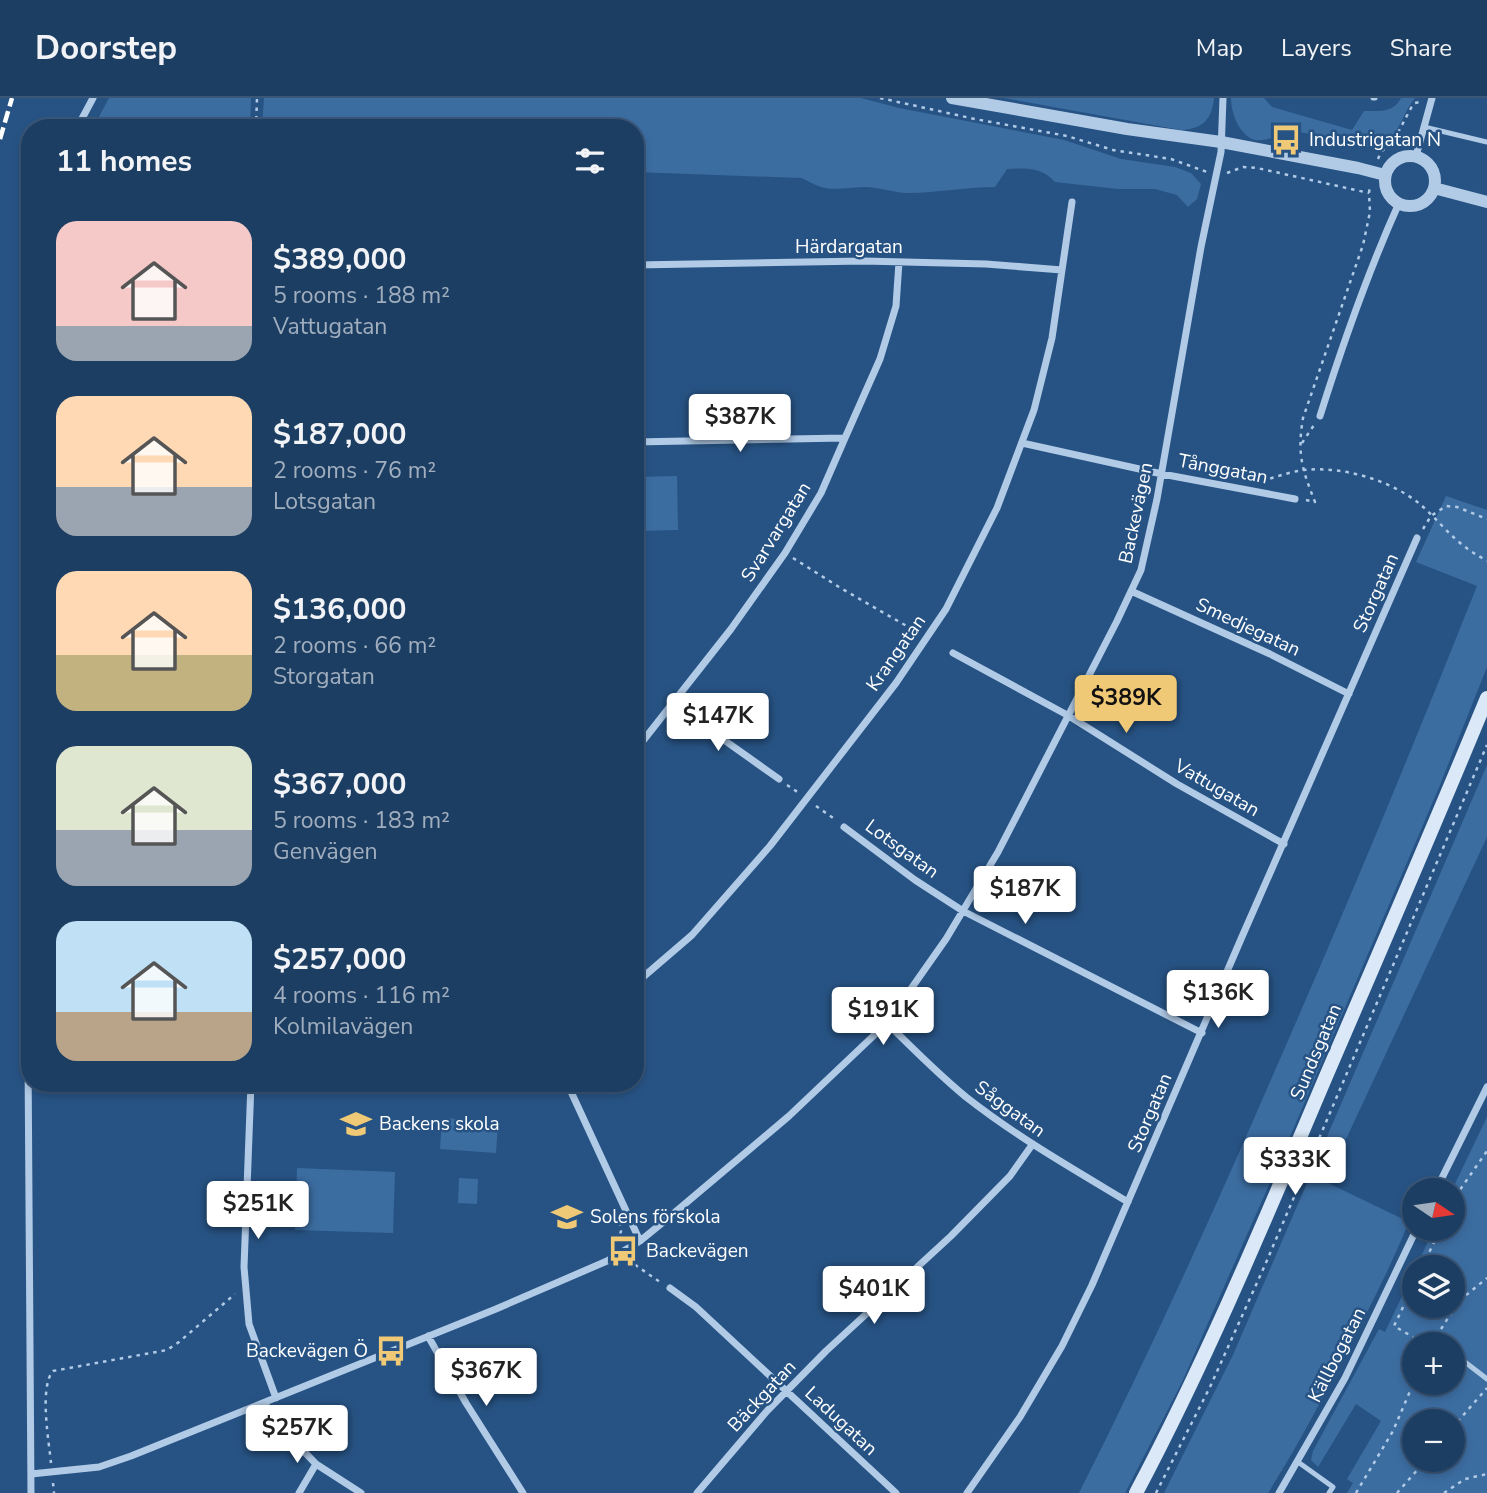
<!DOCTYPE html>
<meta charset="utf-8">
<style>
:root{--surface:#1d3e63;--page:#254569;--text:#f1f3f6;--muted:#a0aebe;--line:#3b5778;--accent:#f0c976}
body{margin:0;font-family:"Nunito Sans",sans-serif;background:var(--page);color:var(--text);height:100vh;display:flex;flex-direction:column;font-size:26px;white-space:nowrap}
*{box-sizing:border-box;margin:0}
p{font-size:23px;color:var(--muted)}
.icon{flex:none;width:38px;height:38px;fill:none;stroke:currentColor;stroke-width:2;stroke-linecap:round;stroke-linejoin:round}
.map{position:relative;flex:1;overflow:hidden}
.drawer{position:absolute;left:21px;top:21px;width:623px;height:973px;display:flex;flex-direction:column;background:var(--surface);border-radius:28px;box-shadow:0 4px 10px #0003,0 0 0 2px var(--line)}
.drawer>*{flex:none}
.needle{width:46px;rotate:103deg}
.controls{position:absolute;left:1402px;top:1080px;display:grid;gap:14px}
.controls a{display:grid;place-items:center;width:63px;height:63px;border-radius:50%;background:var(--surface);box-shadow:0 4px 10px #0003,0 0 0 2px var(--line);font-size:35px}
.price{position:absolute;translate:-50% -60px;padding:0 16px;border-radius:7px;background:#fff;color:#222;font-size:23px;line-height:46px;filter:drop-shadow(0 2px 4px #0008)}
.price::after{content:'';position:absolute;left:50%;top:42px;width:21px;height:16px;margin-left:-10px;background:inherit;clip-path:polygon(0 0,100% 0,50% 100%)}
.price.on{background:var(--accent);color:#111}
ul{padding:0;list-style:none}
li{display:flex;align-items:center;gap:21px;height:175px;padding:0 35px}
li span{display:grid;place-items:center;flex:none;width:196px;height:140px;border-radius:21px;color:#555}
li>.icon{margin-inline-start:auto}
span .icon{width:84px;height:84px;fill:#fffc;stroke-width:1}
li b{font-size:30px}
h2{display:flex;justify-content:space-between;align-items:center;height:84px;padding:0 35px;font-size:30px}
header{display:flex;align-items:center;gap:42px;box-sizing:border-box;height:98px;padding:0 35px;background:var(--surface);border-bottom:2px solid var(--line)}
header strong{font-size:33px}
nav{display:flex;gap:38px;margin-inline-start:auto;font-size:24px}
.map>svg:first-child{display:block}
.green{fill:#3c6da1;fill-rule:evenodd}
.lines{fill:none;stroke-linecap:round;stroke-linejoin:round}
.path{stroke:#b1cbe7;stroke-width:2.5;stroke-dasharray:3.5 5;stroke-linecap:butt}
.service{stroke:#b1cbe7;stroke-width:5}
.minor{stroke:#b1cbe7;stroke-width:7}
.tertiary{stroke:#b1cbe7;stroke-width:12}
.secondary{stroke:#dae8f7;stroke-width:14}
.rail{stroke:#fff;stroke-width:4.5;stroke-dasharray:12 5;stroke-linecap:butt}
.labels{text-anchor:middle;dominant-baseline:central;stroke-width:5;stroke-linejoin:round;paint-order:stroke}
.poi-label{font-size:19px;fill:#fff;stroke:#275384;text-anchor:start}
.street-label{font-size:19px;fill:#fff;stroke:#275384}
</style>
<header>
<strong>Doorstep</strong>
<nav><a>Map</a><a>Layers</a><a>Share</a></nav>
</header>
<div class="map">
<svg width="1487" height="1395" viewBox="0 0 1487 1395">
<rect width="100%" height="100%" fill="#275384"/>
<!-- green -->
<path class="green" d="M 109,0 L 251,0 L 250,30 L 93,30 Z
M 264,0 L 861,0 L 899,10 L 1064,42 L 1121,61 L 1175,69 L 1191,75 L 1201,86 L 1197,101 L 1188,109 L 1177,97 L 1155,91 L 1118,91 L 1055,84 C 1042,69 1025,70 1007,71 L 995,89 C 965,89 937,95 908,95 C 894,95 879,89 865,89 C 851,89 835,93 821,89 C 815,87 808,83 802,80 L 635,74 L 635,30 L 262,30 Z
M 1004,0 L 1214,0 C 1212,22 1202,31 1181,32 Z
M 1231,0 L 1264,0 L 1272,9 L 1352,32 L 1364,13 C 1379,13 1394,15 1401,0 L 1415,0 C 1404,13 1401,30 1389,42 C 1376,57 1349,45 1332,41 C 1315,37 1297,33 1279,30 L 1275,39 C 1268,41 1259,44 1252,41 C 1238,34 1231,14 1231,0 Z
M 677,378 L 678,432 L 635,433 L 635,379 Z
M 1446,398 L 1487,412 L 1487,569 L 1440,687 L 1283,1055 L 1182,1284 L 1125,1395 L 1079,1395 C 1148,1258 1212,1118 1273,977 C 1344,815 1412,652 1477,488 L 1416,464 Z
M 1487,667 L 1487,739 L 1326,1084 L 1409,1124 C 1390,1170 1367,1215 1344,1259 C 1320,1305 1296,1351 1268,1395 L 1164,1395 L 1233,1257 Z
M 401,985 L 435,985 L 435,991 L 401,991 Z
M 1487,1019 L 1487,1395 L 1347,1395 L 1353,1385 L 1347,1381 L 1381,1323 L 1356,1306 L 1318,1369 L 1311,1362 L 1313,1353 L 1379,1231 L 1385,1234 L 1414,1173 L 1414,1208 L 1452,1208 L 1452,1169 L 1416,1169 L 1434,1131 L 1452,1130 L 1452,1092 ZM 1414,1246 L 1452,1246 L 1452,1284 L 1414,1284 ZM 1414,1323 L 1452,1323 L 1452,1362 L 1414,1362 Z
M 442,1020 L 498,1024 L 496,1055 L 440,1051 Z
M 297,1070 L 395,1074 L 393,1135 L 295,1132 Z
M 459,1080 L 478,1081 L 477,1106 L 458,1105 Z"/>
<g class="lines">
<!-- path -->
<path class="path" d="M 880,0 L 975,21 L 1067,38 L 1113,52 L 1171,61 L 1207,74
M 256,30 L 257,0
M 1378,61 L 1381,54 L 1394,42 L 1411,10 L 1415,5 L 1420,4
M 1227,75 L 1243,69 L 1257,70 L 1369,95
M 1302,345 L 1314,327
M 1262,383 C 1276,379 1289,374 1304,372 C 1343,368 1391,382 1421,407 C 1436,420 1448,436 1464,448 C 1471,454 1479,458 1487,463
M 1306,402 L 1315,404 C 1302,371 1297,356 1303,320 L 1363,147 L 1370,114 L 1369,95 L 1370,87
M 1423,431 L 1431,418 L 1446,408 L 1457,409 L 1487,421
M 793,460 L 839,489 L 917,534
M 787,687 L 799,695
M 816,708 L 836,722
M 1452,1106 L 1457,1096 L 1487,1053
M 618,1144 L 621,1133 L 620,1127
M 628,1162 L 660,1184
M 1422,1169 L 1441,1130
M 1414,1186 L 1394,1228 L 1425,1246
M 1441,1231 L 1459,1203 L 1487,1180
M 1452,1330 L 1487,1290
M 51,1365 C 49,1344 39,1289 53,1273 L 167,1252 L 179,1244 L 235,1196
M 53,1385 L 54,1395
M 1156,1395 L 1210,1289 L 1265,1167 L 1487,647
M 1356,1395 L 1393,1333 L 1414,1284
M 1397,1395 L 1426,1362
M 1444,1395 L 1465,1381 L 1487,1376"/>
<!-- service -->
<path class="service" d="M 1373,0 L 1375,0
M 1424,29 L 1487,44
M 1436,1240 L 1443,1246
M 1452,1254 L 1487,1281
M 1298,1364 L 1333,1389 L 1329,1395"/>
<!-- minor -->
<path class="minor" d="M 77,30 L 93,0
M 1416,58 L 1432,0
M 635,167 L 864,163 L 986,166 L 1062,172 L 1061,174
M 30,193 L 28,201 L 26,305 L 26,494 L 28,665 L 28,958 L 31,1395
M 1320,318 C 1343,245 1368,174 1399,105
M 635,344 L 845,340
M 1022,345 L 1162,376 L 1295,401
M 1131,493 L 1270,556 L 1349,596
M 953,555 L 1069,618 L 1177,686 L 1284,746
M 672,605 L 779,681
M 635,653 L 731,531 L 785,455 L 821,395 L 845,340 L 880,261 L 896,208 L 899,164
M 844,729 L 915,782 L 963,813 L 1202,935
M 635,886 L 692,837 L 770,748 L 896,585 L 946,511 L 997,410 L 1034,312 L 1052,240 L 1072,104
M 887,925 C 913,951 938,976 966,999 C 1017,1039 1073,1071 1128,1104
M 251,985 L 244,1169 L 249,1226 L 276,1300
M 567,985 L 640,1143
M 1436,1092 L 1487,989
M 670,1190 L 696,1209 L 896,1395
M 428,1238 L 466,1305 L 523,1395
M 264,1305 L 291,1340 L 316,1366 L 361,1395
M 31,1376 L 99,1369 L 131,1358 L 496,1211 L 607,1163 L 640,1143 L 667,1121 L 789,1018 L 887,925 L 946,841 L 998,754 L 1117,523 L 1141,472 L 1157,401 L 1201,149 L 1221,54 L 1223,0
M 299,1395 L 316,1366
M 697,1395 L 767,1313 L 826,1253 L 951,1138 L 1010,1078 L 1032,1047
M 967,1395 L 1020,1319 L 1062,1248 L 1092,1187 L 1241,841 L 1417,440
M 1279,1395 L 1345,1280 L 1417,1130"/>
<!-- tertiary -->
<path class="tertiary" d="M 952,0 L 1127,31 L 1221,44 L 1358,70 L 1385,77
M1385 83a25 25 0 1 1 50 0a25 25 0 1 1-50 0Z
M 1434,90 L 1487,104"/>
<!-- secondary -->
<path class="secondary" d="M 1136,1395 C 1208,1259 1267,1117 1327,976 C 1381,851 1435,726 1487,600"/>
<!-- rail -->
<path class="rail" d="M 0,41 L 12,0"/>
</g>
<!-- icons -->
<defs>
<g id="bus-bare" transform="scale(2.415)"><path d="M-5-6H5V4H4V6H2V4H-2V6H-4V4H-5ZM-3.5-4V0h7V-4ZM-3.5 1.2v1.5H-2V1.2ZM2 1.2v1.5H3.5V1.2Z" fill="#f0c976" stroke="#275384" stroke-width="2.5" paint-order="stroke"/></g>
<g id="school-bare" transform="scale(2.415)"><path d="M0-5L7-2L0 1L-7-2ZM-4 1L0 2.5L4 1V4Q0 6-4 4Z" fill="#f0c976" stroke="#275384" stroke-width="2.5" paint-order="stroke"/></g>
</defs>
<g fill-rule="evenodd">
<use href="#bus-bare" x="1286" y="42"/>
<use href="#school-bare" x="356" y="1026"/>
<use href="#school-bare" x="567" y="1119"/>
<use href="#bus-bare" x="623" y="1153"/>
<use href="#bus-bare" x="391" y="1253"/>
</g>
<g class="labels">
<!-- poi labels -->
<g class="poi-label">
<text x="1309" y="42">Industrigatan N</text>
<text x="379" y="1026">Backens skola</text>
<text x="590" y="1119">Solens förskola</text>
<text x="646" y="1153">Backevägen</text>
<text x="368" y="1253" text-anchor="end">Backevägen Ö</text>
</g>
<!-- street labels -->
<g class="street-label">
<text x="849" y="149">Härdargatan</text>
<text transform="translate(1223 371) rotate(11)">Tånggatan</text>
<text transform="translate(1136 415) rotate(-78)">Backevägen</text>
<text transform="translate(776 434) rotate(-58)">Svarvargatan</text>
<text transform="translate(1376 495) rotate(-66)">Storgatan</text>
<text transform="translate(1248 529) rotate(25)">Smedjegatan</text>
<text transform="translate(896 555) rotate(-55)">Krangatan</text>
<text transform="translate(1217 690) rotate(30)">Vattugatan</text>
<text transform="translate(902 751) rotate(36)">Lotsgatan</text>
<text transform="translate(1316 954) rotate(-67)">Sundsgatan</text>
<text transform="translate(1010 1011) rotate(36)">Såggatan</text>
<text transform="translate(1150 1015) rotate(-67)">Storgatan</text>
<text transform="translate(1337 1257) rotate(-63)">Källbogatan</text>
<text transform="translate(762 1298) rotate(-47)">Bäckgatan</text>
<text transform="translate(841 1323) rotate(43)">Ladugatan</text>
</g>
</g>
</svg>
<div class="controls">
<a><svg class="needle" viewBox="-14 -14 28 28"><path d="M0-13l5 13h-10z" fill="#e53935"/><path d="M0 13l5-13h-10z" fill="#a0aebe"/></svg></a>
<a><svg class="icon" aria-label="layers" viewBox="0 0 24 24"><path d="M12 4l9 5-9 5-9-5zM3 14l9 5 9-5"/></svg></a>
<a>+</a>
<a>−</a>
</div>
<b class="price" style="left:740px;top:356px">$387K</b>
<b class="price on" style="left:1126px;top:637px">$389K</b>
<b class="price" style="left:718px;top:655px">$147K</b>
<b class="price" style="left:1025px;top:828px">$187K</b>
<b class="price" style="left:1218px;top:932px">$136K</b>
<b class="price" style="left:883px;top:949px">$191K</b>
<b class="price" style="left:1295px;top:1099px">$333K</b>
<b class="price" style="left:258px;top:1143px">$251K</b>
<b class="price" style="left:874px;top:1228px">$401K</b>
<b class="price" style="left:486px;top:1310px">$367K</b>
<b class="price" style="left:297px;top:1367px">$257K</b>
<section class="drawer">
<h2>11 homes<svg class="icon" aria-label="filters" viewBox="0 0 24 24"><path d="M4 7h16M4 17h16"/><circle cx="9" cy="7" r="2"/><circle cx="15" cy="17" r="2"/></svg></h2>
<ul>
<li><span style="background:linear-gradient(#f6c9c9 75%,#9aa5b1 0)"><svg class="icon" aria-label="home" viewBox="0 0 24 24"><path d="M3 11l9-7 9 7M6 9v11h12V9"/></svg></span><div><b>$389,000</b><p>5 rooms · 188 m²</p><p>Vattugatan</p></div></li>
<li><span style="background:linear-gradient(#ffd9b3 65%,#9aa5b1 0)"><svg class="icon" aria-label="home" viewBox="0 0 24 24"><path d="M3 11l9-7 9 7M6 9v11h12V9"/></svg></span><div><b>$187,000</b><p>2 rooms · 76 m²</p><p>Lotsgatan</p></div></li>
<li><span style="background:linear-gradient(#ffd9b3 60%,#c2b280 0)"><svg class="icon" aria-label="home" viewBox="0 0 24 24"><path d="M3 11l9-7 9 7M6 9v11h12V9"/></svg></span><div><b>$136,000</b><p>2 rooms · 66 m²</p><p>Storgatan</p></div></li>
<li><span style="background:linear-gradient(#dfe7d0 60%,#9aa5b1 0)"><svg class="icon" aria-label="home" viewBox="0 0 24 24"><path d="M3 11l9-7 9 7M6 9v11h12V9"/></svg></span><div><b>$367,000</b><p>5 rooms · 183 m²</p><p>Genvägen</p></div></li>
<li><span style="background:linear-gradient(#bfe0f5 65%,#b9a48a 0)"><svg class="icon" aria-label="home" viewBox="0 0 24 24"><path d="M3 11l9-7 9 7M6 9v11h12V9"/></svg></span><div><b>$257,000</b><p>4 rooms · 116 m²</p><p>Kolmilavägen</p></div></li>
</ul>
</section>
</div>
